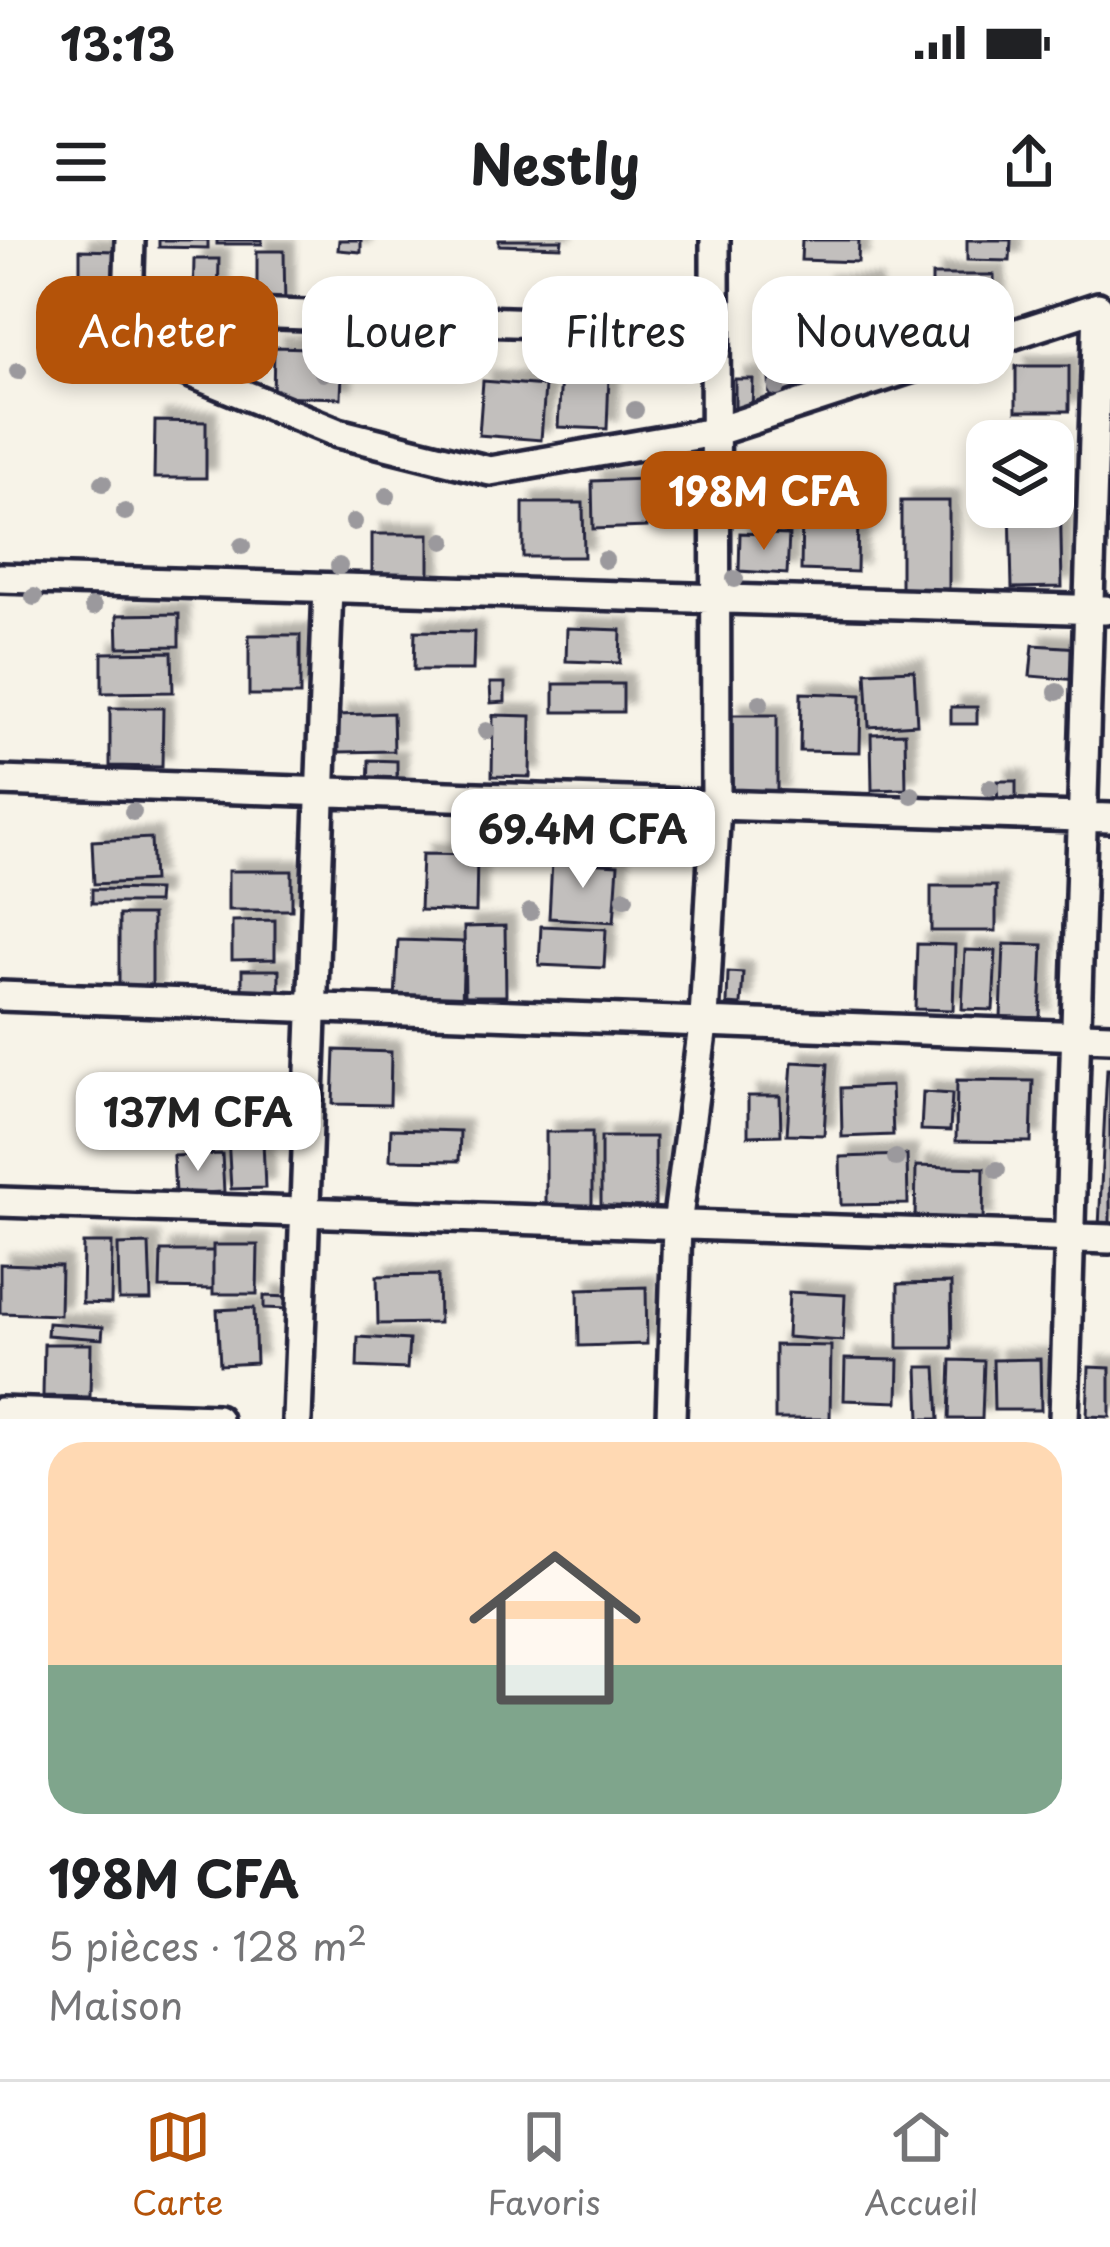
<!DOCTYPE html>
<html lang="fr">
<meta charset="utf-8">
<style>
:root{--surface:#fff;--page:#f6f6f6;--text:#202124;--muted:#757577;--line:#e0e0e0;--accent:#b45309}
body{margin:0;font-family:"Playpen Sans",sans-serif;background:var(--page);color:var(--text);height:100vh;display:flex;flex-direction:column;font-size:45px;white-space:nowrap}
*{box-sizing:border-box;margin:0}
p{font-size:39px;color:var(--muted)}
.icon{flex:none;width:66px;height:66px;fill:none;stroke:currentColor;stroke-width:2;stroke-linecap:round;stroke-linejoin:round}
.map{position:relative;height:1179px;overflow:hidden}
.side{display:flex;flex-direction:column;background:var(--surface);flex:1}
.side>*{flex:none}
.hud{position:absolute;left:36px;top:36px;width:1038px;height:108px;display:flex;gap:24px}
.tools{position:absolute;left:966px;top:180px;display:grid;gap:24px}
.tools a{display:grid;place-items:center;width:108px;height:108px;border-radius:24px;background:var(--surface);box-shadow:0 6px 18px #0003;font-size:60px}
.price{position:absolute;translate:-50% -102px;padding:0 27px;border-radius:24px;background:#fff;color:#222;font-size:39px;line-height:78px;filter:drop-shadow(0 3px 6px #0008)}
.price::after{content:'';position:absolute;left:50%;top:72px;width:36px;height:27px;margin-left:-18px;background:inherit;clip-path:polygon(0 0,100% 0,50% 100%)}
.price.active{background:var(--accent);color:#fff}
ul{padding:0;list-style:none}
li{display:grid;align-content:center;gap:24px;height:636px;padding:0 48px}
li+li{border-top:3px solid var(--line)}
li span{display:grid;place-items:center;height:372px;border-radius:36px;color:#555}
li>.icon{margin-inline-start:auto}
span .icon{width:216px;height:216px;fill:#fffc;stroke-width:1}
li b{font-size:51px}
.pill{padding:0 42px;border-radius:36px;background:var(--surface);box-shadow:0 6px 18px #0003;font-size:42px;line-height:108px}
.pill.active{background:var(--accent);color:#fff}
.status{display:flex;justify-content:space-between;align-items:center;height:84px;padding:0 60px;background:var(--surface);direction:ltr}
.status svg{height:33px;fill:currentColor}
header{display:flex;justify-content:space-between;align-items:center;height:156px;padding:0 48px;background:var(--surface);font-size:54px;font-weight:700}
.dock{display:flex;justify-content:space-around;align-items:center;height:168px;border-top:3px solid var(--line);background:var(--surface);font-size:33px;color:var(--muted)}
.dock a{display:grid;justify-items:center;gap:6px}
.dock .active{color:var(--accent)}
.map>svg:first-child{display:block}
.building{fill:#c2bfbd;stroke:#22223b;stroke-width:3;filter:url(#shadow)}
.lines{fill:none;stroke-linecap:round;stroke-linejoin:round}
.minor-casing{stroke:#22223b;stroke-width:36}
.minor{stroke:#f7f3e8;stroke-width:27}
.tree{fill:#9b999d}
</style>
<div class="status"><b>13:13</b><svg viewBox="0 0 49 12"><path d="M0 12V9h3v3zM5 12V6h3v6zM10 12V3h3v9zM15 12V0h3v12zM26 1h20v11H26zM47 4h2v5h-2z"/></svg></div>
<header><svg class="icon" aria-label="menu" viewBox="0 0 24 24"><path d="M4 6h16M4 12h16M4 18h16"/></svg>Nestly<svg class="icon" aria-label="share" viewBox="0 0 24 24"><path d="M12 15V3M7 8l5-5 5 5M5 13v7h14v-7"/></svg></header>
<div class="map">
<svg width="1110" height="1179" viewBox="0 0 1110 1179">
<defs>
<filter id="shadow"><feDropShadow dx="10" dy="-10" stdDeviation="3" flood-color="#0004"/></filter>
</defs>
<rect width="100%" height="100%" fill="#f7f3e8"/>
<filter id="ink" filterUnits="userSpaceOnUse"><feTurbulence type="fractalNoise" baseFrequency=".00833" numOctaves="2"/><feDisplacementMap in="SourceGraphic" scale="24" xChannelSelector="R" yChannelSelector="G"/><feConvolveMatrix kernelMatrix="1 2 1 2 8 2 1 2 1" color-interpolation-filters="sRGB"/></filter>
<g filter="url(#ink)">
<!-- building -->
<path class="building" d="M 159,0 L 208,0 L 208,8 L 159,7 Z
M 217,0 L 262,0 L 262,4 L 217,4 Z
M 339,0 L 361,0 L 361,12 L 338,10 Z
M 499,0 L 562,0 L 561,7 L 499,5 Z
M 802,0 L 859,0 L 858,22 L 801,20 Z
M 967,0 L 1011,0 L 1010,21 L 967,20 Z
M 80,10 L 115,11 L 115,60 L 80,60 Z
M 257,11 L 284,11 L 285,67 L 257,67 Z
M 194,19 L 219,19 L 218,62 L 193,62 Z
M 932,35 L 994,35 L 995,80 L 932,80 Z
M 822,46 L 871,47 L 870,103 L 821,102 Z
M 274,107 L 343,109 L 341,158 L 273,156 Z
M 1016,126 L 1069,126 L 1069,171 L 1016,171 Z
M 561,134 L 609,136 L 607,189 L 558,187 Z
M 796,136 L 797,158 L 770,160 L 769,138 Z
M 735,139 L 753,139 L 752,171 L 735,171 Z
M 483,141 L 545,146 L 541,200 L 479,195 Z
M 155,181 L 206,182 L 206,238 L 154,238 Z
M 645,239 L 647,287 L 593,289 L 592,241 Z
M 1053,246 L 1060,246 L 1062,347 L 1012,348 L 1010,267 L 1053,267 Z
M 901,261 L 949,261 L 949,352 L 901,352 Z
M 523,263 L 583,263 L 584,317 L 523,317 Z
M 802,274 L 858,276 L 857,332 L 801,330 Z
M 740,293 L 789,295 L 787,334 L 739,331 Z
M 372,294 L 429,294 L 429,343 L 372,343 Z
M 179,374 L 179,406 L 118,407 L 117,375 Z
M 567,388 L 621,390 L 620,423 L 566,421 Z
M 415,391 L 474,392 L 473,430 L 414,430 Z
M 249,395 L 300,395 L 300,455 L 249,455 Z
M 1033,405 L 1079,408 L 1076,440 L 1030,436 Z
M 172,412 L 173,452 L 102,453 L 102,413 Z
M 914,430 L 917,484 L 869,487 L 866,432 Z
M 490,443 L 505,443 L 505,462 L 491,463 Z
M 554,444 L 623,444 L 623,472 L 554,472 Z
M 801,453 L 861,455 L 860,512 L 800,511 Z
M 951,467 L 977,467 L 977,484 L 951,484 Z
M 110,468 L 163,468 L 162,527 L 110,526 Z
M 393,473 L 394,511 L 339,512 L 338,475 Z
M 493,475 L 531,476 L 530,537 L 492,536 Z
M 731,475 L 777,475 L 777,556 L 731,556 Z
M 905,493 L 906,549 L 872,550 L 871,494 Z
M 369,520 L 397,521 L 397,551 L 368,551 Z
M 997,541 L 1016,541 L 1016,568 L 998,569 Z
M 151,598 L 153,641 L 94,644 L 92,601 Z
M 422,614 L 477,615 L 476,672 L 420,670 Z
M 552,621 L 618,625 L 614,682 L 549,678 Z
M 228,631 L 292,631 L 292,670 L 228,670 Z
M 931,646 L 996,646 L 996,691 L 931,691 Z
M 92,649 L 158,650 L 157,663 L 92,663 Z
M 119,675 L 152,675 L 152,756 L 119,756 Z
M 275,680 L 275,719 L 232,720 L 232,681 Z
M 505,686 L 506,756 L 465,756 L 464,687 Z
M 541,686 L 606,689 L 604,728 L 539,725 Z
M 398,700 L 464,702 L 462,763 L 395,760 Z
M 917,704 L 955,705 L 953,770 L 915,769 Z
M 1004,704 L 1043,705 L 1040,778 L 1001,777 Z
M 965,710 L 996,711 L 993,770 L 962,769 Z
M 242,730 L 279,730 L 279,753 L 242,752 Z
M 728,732 L 743,733 L 741,765 L 727,764 Z
M 335,810 L 391,812 L 390,865 L 333,864 Z
M 792,822 L 828,824 L 824,895 L 787,894 Z
M 1107,829 L 1110,829 L 1110,988 L 1099,987 Z
M 957,840 L 1033,841 L 1031,902 L 956,901 Z
M 891,846 L 893,895 L 842,897 L 841,848 Z
M 923,852 L 952,854 L 950,891 L 921,890 Z
M 748,856 L 780,856 L 781,895 L 748,896 Z
M 262,877 L 265,948 L 231,949 L 227,879 Z
M 391,889 L 460,891 L 459,921 L 390,920 Z
M 546,892 L 592,892 L 592,968 L 546,968 Z
M 601,897 L 655,897 L 655,967 L 601,967 Z
M 222,914 L 224,952 L 175,954 L 173,916 Z
M 907,915 L 908,964 L 841,965 L 840,917 Z
M 916,926 L 984,928 L 983,982 L 915,981 Z
M 83,1003 L 112,1003 L 111,1064 L 82,1063 Z
M 149,1004 L 151,1060 L 119,1060 L 118,1005 Z
M 213,1005 L 258,1005 L 257,1054 L 213,1054 Z
M 161,1011 L 213,1011 L 213,1049 L 160,1048 Z
M 0,1024 L 61,1026 L 60,1075 L 0,1073 Z
M 438,1035 L 439,1083 L 378,1084 L 377,1036 Z
M 951,1043 L 952,1108 L 898,1108 L 898,1044 Z
M 646,1047 L 647,1104 L 579,1106 L 578,1049 Z
M 789,1052 L 845,1055 L 843,1101 L 787,1097 Z
M 264,1056 L 289,1057 L 288,1069 L 264,1068 Z
M 254,1068 L 256,1123 L 220,1125 L 217,1070 Z
M 48,1083 L 103,1087 L 102,1099 L 47,1095 Z
M 358,1097 L 409,1100 L 407,1129 L 357,1127 Z
M 44,1104 L 91,1104 L 90,1157 L 43,1156 Z
M 775,1105 L 831,1106 L 830,1179 L 775,1179 Z
M 845,1119 L 899,1120 L 898,1162 L 844,1160 Z
M 1040,1119 L 1041,1170 L 994,1170 L 993,1120 Z
M 951,1120 L 984,1121 L 982,1179 L 949,1179 Z
M 918,1127 L 936,1127 L 939,1179 L 920,1179 Z
M 1089,1127 L 1110,1128 L 1110,1177 L 1087,1176 Z"/>
<g class="lines">
<!-- minor casing -->
<g class="minor-casing">
<path id="minor" d="M 130,0 L 128,69 L 150,116 L 338,193 L 490,231 L 714,192 L 1098,67 L 1064,1179
M 128,69 L 715,89
M 0,338 L 1105,370
M 0,541 L 1110,578
M 0,756 L 1110,797
M 0,962 L 1110,999
M 0,1172 L 217,1179
M 297,1179 L 328,348
M 671,1179 L 677,985 L 704,778 L 716,566 L 715,0"/>
</g>
<!-- minor -->
<use href="#minor" class="minor"/>
</g>
<!-- trees -->
<g class="tree">
<circle cx="80" cy="44" r="9"/>
<circle cx="110" cy="71" r="9"/>
<circle cx="46" cy="113" r="9"/>
<circle cx="18" cy="131" r="9"/>
<circle cx="323" cy="133" r="9"/>
<circle cx="777" cy="147" r="9"/>
<circle cx="635" cy="170" r="9"/>
<circle cx="103" cy="243" r="9"/>
<circle cx="387" cy="256" r="9"/>
<circle cx="125" cy="272" r="9"/>
<circle cx="354" cy="282" r="9"/>
<circle cx="444" cy="301" r="9"/>
<circle cx="242" cy="306" r="9"/>
<circle cx="605" cy="320" r="9"/>
<circle cx="339" cy="326" r="9"/>
<circle cx="735" cy="339" r="9"/>
<circle cx="34" cy="357" r="9"/>
<circle cx="93" cy="367" r="9"/>
<circle cx="1057" cy="452" r="9"/>
<circle cx="760" cy="463" r="9"/>
<circle cx="486" cy="491" r="9"/>
<circle cx="990" cy="548" r="9"/>
<circle cx="912" cy="555" r="9"/>
<circle cx="133" cy="572" r="9"/>
<circle cx="632" cy="601" r="9"/>
<circle cx="583" cy="629" r="9"/>
<circle cx="625" cy="658" r="9"/>
<circle cx="530" cy="672" r="9"/>
<circle cx="896" cy="918" r="9"/>
<circle cx="997" cy="930" r="9"/>
</g>
</g>
</svg>
<div class="tools">
<a><svg class="icon" aria-label="layers" viewBox="0 0 24 24"><path d="M12 4l9 5-9 5-9-5zM3 14l9 5 9-5"/></svg></a>
</div>
<b class="price active" style="left:764px;top:313px">198M CFA</b>
<b class="price" style="left:583px;top:651px">69.4M CFA</b>
<b class="price" style="left:198px;top:934px">137M CFA</b>
<div class="hud">
<a class="pill active">Acheter</a>
<a class="pill">Louer</a>
<a class="pill">Filtres</a>
<a class="pill">Nouveau</a>
</div>
</div>
<section class="side">
<ul>
<li><span style="background:linear-gradient(#ffd9b3 60%,#7fa58c 0)"><svg class="icon" aria-label="home" viewBox="0 0 24 24"><path d="M3 11l9-7 9 7M6 9v11h12V9"/></svg></span><div><b>198M CFA</b><p>5 pièces · 128 m²</p><p>Maison</p></div></li>
</ul>
</section>
<nav class="dock">
<a class="active"><svg class="icon" aria-label="map" viewBox="0 0 24 24"><path d="M3 6l6-2 6 2 6-2v14l-6 2-6-2-6 2zM9 4v14M15 6v14"/></svg>Carte</a>
<a><svg class="icon" aria-label="saved" viewBox="0 0 24 24"><path d="M7 4h10v16l-5-4-5 4z"/></svg>Favoris</a>
<a><svg class="icon" aria-label="home" viewBox="0 0 24 24"><path d="M3 11l9-7 9 7M6 9v11h12V9"/></svg>Accueil</a>
</nav>
